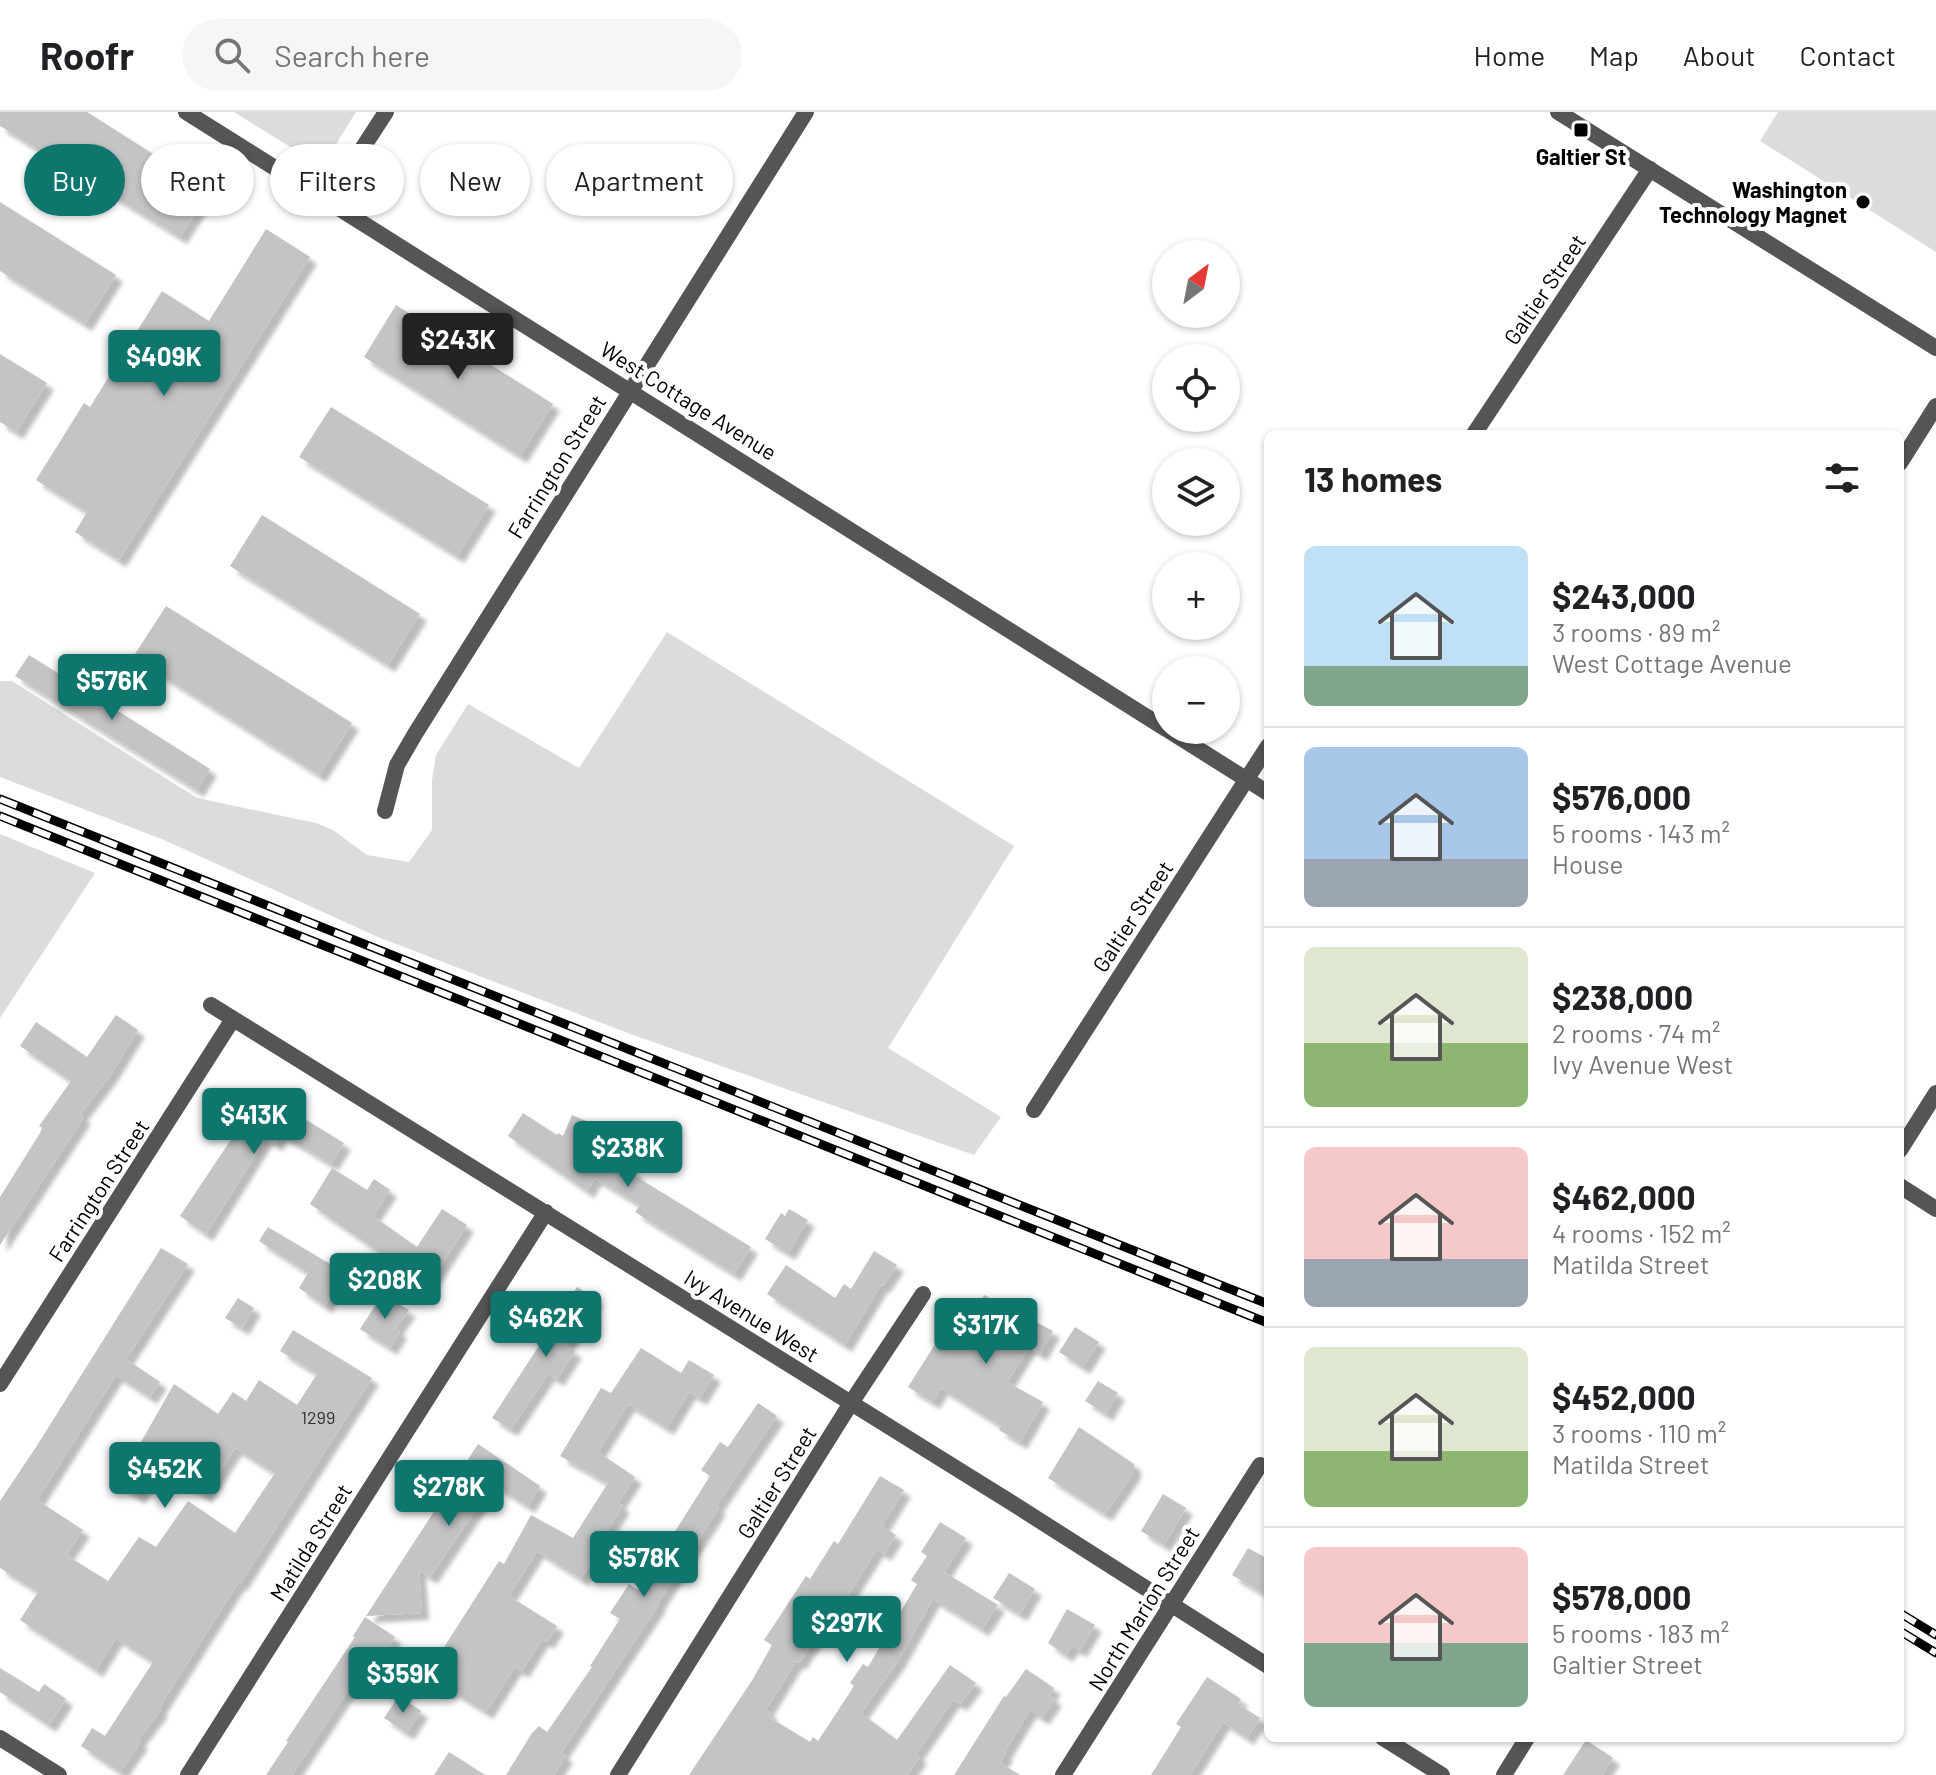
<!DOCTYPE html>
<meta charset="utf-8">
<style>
:root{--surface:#fff;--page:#f6f6f6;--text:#202124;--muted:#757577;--line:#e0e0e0;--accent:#0f766e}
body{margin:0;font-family:Barlow,sans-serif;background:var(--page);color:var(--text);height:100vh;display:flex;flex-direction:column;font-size:30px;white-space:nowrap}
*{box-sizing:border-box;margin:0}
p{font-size:26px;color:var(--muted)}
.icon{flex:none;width:44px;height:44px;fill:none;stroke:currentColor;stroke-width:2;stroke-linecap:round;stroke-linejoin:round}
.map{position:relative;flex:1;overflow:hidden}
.sheet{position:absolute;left:1264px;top:318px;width:640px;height:1312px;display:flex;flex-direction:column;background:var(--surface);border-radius:12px;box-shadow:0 2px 6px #0004}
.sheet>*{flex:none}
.top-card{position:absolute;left:24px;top:32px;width:760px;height:72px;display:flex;gap:16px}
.needle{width:52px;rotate:32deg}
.buttons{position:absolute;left:1152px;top:128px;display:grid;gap:16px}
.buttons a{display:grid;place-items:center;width:88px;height:88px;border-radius:50%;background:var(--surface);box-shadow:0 2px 6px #0004;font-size:40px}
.price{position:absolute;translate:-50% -68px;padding:0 18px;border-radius:8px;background:var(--accent);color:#fff;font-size:26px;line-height:52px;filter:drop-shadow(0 2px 4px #0008)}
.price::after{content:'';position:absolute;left:50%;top:48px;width:24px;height:18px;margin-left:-12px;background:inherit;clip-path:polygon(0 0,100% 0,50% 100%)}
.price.selected{background:#222;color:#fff}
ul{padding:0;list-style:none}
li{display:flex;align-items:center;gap:24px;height:200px;padding:0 40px}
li+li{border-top:2px solid var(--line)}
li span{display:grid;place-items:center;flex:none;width:224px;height:160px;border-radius:12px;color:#555}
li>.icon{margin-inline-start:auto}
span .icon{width:96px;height:96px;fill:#fffc;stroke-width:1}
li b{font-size:34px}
h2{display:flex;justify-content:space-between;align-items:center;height:96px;padding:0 40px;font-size:34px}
.pill{padding:0 28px;border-radius:36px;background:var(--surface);box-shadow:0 2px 6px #0004;font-size:28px;line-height:72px}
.pill.selected{background:var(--accent);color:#fff}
header{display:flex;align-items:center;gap:48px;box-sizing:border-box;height:112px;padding:0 40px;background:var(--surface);border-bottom:2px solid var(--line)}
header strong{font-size:38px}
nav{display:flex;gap:44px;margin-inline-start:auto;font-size:28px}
.search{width:560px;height:72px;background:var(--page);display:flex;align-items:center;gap:20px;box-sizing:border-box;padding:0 28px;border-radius:44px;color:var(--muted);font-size:30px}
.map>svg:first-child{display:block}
.green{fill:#dcdcdc}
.building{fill:#c4c4c4;filter:url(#shadow)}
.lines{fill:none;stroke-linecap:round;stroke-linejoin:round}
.minor{stroke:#555;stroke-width:16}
.tertiary{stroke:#555;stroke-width:16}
.rail-casing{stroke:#000;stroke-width:9}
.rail{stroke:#fff;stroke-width:6;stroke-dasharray:18;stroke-linecap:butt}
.poi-dot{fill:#000;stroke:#fff;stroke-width:3}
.labels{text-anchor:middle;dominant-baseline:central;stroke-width:8;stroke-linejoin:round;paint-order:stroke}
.number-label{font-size:18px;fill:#313131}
.poi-label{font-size:22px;font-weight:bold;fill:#000;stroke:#fff}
.street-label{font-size:22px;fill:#000;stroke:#fff}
</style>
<header>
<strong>Roofr</strong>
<div class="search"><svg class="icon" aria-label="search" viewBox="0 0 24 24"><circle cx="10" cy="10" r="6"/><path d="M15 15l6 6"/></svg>Search here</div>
<nav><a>Home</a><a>Map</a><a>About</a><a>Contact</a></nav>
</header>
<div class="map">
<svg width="1936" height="1663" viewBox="0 0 1936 1663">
<defs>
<filter id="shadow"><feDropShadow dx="7" dy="7" stdDeviation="2" flood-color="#0004"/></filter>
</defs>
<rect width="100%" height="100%" fill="#fff"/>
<!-- green -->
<path class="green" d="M 234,0 L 356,0 L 333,37 L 316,51 Z
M 1778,0 L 1936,0 L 1936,140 L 1760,29 Z
M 667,520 L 1014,734 L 888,936 L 1001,1005 L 974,1043 L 633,923 L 378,825 L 164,728 L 0,665 L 0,569 L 12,569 L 197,686 L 316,711 L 333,718 L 367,743 L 409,750 L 432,718 L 432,668 L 436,643 L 468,592 L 579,656 Z
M 0,722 L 95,761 L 0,906 Z"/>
<!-- building -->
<path class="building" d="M 0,0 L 87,0 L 210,78 L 180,125 L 0,14 Z
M 0,90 L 116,163 L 85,212 L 0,159 Z
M 266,117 L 310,145 L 119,448 L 75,420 L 87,400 L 36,368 L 84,291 L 90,295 L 162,179 L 209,209 Z
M 396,193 L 553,292 L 520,344 L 364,245 Z
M 0,242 L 47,271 L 16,320 L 0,310 Z
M 331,295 L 489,393 L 457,444 L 299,345 Z
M 262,403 L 420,502 L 388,553 L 230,454 Z
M 166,494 L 352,611 L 319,663 L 133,545 Z
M 29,543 L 210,657 L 197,678 L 15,564 Z
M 116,903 L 138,918 L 111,962 L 80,1003 L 84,1005 L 0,1133 L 0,1085 L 40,1021 L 42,1016 L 39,1014 L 71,969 L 20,934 L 36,910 L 87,945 Z
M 262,981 L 344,1031 L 331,1052 L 281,1022 L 275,1032 L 266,1026 L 206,1122 L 180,1104 Z
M 523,1001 L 557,1023 L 558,1021 L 563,1024 L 572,1003 L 591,1011 L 581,1033 L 612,1052 L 614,1048 L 637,1061 L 635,1064 L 751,1135 L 734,1162 L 635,1100 L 640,1093 L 595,1066 L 587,1079 L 508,1024 Z
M 332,1056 L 367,1078 L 374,1067 L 390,1078 L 373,1104 L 417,1135 L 442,1097 L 467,1113 L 428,1174 L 310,1092 Z
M 789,1097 L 808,1108 L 788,1141 L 765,1127 L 781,1101 L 785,1104 Z
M 268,1115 L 345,1161 L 325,1194 L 299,1176 L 308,1161 L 259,1129 Z
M 161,1136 L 188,1152 L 126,1247 L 160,1270 L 150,1285 L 116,1263 L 37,1388 L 83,1418 L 66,1443 L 108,1469 L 139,1425 L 156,1435 L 188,1389 L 235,1421 L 275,1361 L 235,1336 L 205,1384 L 158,1354 L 138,1385 L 114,1369 L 127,1349 L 129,1351 L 174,1272 L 218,1302 L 233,1280 L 246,1289 L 259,1268 L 297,1293 L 317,1262 L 280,1239 L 293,1218 L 372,1266 L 240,1472 L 238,1471 L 159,1596 L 161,1598 L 138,1628 L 141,1630 L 120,1660 L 81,1634 L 92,1616 L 105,1624 L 153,1550 L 116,1526 L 96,1558 L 20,1508 L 38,1480 L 0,1456 L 0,1389 L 38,1332 Z
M 874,1139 L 897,1153 L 883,1174 L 881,1173 L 845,1233 L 767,1182 L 786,1153 L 835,1186 L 844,1172 L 851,1177 Z
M 577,1175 L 596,1187 L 566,1234 L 575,1239 L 557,1267 L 548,1262 L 511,1317 L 492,1306 Z
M 382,1183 L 409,1198 L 396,1216 L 400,1220 L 390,1236 L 360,1217 Z
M 984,1183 L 1053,1219 L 1040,1242 L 1029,1235 L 1007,1270 L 1043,1290 L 1020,1330 L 999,1318 L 1001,1314 L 941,1276 L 933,1290 L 908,1275 L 944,1218 L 958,1227 Z
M 238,1186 L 254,1196 L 242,1216 L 225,1206 Z
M 1075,1215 L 1099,1230 L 1083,1255 L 1059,1240 Z
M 641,1236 L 681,1261 L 689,1248 L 714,1263 L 700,1286 L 689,1280 L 667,1316 L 628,1292 L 598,1340 L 635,1365 L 618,1391 L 623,1394 L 594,1439 L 597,1441 L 581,1467 L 537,1439 L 509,1484 L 557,1514 L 547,1530 L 542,1527 L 522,1559 L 515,1555 L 486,1600 L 451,1578 L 449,1581 L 425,1565 L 499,1449 L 504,1452 L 531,1403 L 573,1426 L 608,1371 L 560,1344 L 601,1276 L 611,1281 Z
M 1098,1269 L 1118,1281 L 1106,1302 L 1085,1289 Z
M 758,1291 L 777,1304 L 716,1394 L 719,1396 L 658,1491 L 659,1492 L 561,1641 L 566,1644 L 554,1663 L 506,1663 L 532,1621 L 539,1614 L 547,1620 L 592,1555 L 590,1554 L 620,1507 L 610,1501 L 629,1472 L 638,1478 L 710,1364 L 701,1358 L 720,1330 L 728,1335 Z
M 1079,1315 L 1134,1352 L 1134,1360 L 1105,1402 L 1048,1366 Z
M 478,1332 L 540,1374 L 528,1394 L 493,1372 L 430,1465 L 419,1458 L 422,1501 L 366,1504 Z
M 880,1364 L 904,1378 L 882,1414 L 896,1423 L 884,1442 L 877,1437 L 834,1506 L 830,1503 L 799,1551 L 796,1549 L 766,1598 L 771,1601 L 769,1605 L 810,1630 L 813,1625 L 818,1629 L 854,1574 L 850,1571 L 863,1552 L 868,1555 L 917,1472 L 911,1468 L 927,1444 L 921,1440 L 940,1410 L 966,1426 L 944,1460 L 998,1493 L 982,1517 L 933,1487 L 898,1549 L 861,1601 L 897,1628 L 950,1553 L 976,1571 L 960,1592 L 953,1588 L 916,1642 L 920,1645 L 907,1663 L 689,1663 L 753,1567 L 772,1533 L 764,1528 L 776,1510 L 806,1464 L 810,1467 L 834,1429 L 838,1432 Z
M 1163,1382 L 1186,1396 L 1164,1433 L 1141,1419 Z
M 1248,1436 L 1268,1447 L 1268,1484 L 1232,1463 Z
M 1009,1461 L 1035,1477 L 1020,1502 L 993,1486 Z
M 1067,1497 L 1095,1513 L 1080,1538 L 1072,1534 L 1066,1543 L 1048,1531 Z
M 365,1505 L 395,1525 L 376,1553 L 368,1548 L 292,1663 L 266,1663 L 288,1630 L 286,1629 L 355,1525 L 353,1524 Z
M 0,1556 L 39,1580 L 44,1572 L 66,1587 L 49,1613 L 0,1580 Z
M 1026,1557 L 1054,1576 L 1049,1583 L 1055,1587 L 1042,1606 L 1030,1598 L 1004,1641 L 1006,1642 L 1000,1651 L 1020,1663 L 954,1663 L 1004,1584 L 1006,1585 Z
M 1207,1565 L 1241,1587 L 1238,1592 L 1260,1606 L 1247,1626 L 1223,1610 L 1190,1663 L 1151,1663 L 1181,1615 L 1176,1612 Z
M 399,1584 L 421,1599 L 407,1621 L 384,1606 Z
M 1586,1628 L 1613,1646 L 1602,1663 L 1563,1663 Z
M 449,1640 L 485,1663 L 434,1663 Z"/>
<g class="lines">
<!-- minor -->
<path class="minor" d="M 186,0 L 1166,617
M 329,88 L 386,0
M 1474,322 L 1650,57
M 1900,351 L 1936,294
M 1168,618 L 1268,681
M 385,699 L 397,653 L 415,622 L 806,0
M 211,893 L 1012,1391 L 1268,1554
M 1034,998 L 1268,634
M 1900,1038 L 1936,981
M 1900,1074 L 1936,1097
M 0,1272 L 233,907
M 0,1626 L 59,1663
M 1383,1626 L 1442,1663
M 188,1663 L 546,1100
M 618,1663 L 851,1291 L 923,1182
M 1063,1663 L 1260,1353
M 1504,1663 L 1527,1626"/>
<!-- tertiary -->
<path class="tertiary" d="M 1558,0 L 1936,236"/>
<!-- rail casing -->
<g class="rail-casing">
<path id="rail" d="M 0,687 L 1268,1192
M 0,704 L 1268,1211
M 1900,1501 L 1936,1523
M 1900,1519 L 1936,1541"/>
</g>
<!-- rail -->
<use href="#rail" class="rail"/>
</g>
<!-- markers -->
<g class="poi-dot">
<rect x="1573" y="10" width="16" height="16" rx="4"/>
<circle cx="1863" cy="90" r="8"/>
</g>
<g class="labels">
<!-- number labels -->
<g class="number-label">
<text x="318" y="1305">1299</text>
</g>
<!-- poi labels -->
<g class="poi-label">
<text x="1581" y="44">Galtier St</text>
<text x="1847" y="77" text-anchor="end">Washington<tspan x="1847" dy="25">Technology Magnet</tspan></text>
</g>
<!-- street labels -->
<g class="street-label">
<text transform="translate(1544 177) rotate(-56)">Galtier Street</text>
<text transform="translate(689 288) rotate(32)">West Cottage Avenue</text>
<text transform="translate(556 354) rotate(-58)">Farrington Street</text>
<text transform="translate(1132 804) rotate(-57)">Galtier Street</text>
<text transform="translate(98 1078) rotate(-57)">Farrington Street</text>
<text transform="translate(752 1203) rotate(32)">Ivy Avenue West</text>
<text transform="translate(776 1370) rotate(-58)">Galtier Street</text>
<text transform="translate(310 1430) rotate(-58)">Matilda Street</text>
<text transform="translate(1143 1496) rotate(-58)">North Marion Street</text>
</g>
</g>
</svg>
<div class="buttons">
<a><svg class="needle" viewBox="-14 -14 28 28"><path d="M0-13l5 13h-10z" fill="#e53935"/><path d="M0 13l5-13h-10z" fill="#757577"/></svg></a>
<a><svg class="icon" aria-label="locate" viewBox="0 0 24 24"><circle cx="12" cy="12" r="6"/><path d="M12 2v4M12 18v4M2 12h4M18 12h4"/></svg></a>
<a><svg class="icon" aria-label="layers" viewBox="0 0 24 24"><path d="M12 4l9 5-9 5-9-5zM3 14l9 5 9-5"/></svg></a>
<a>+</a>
<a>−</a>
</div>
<b class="price selected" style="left:458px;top:269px">$243K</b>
<b class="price" style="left:164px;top:286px">$409K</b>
<b class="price" style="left:112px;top:610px">$576K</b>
<b class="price" style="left:254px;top:1044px">$413K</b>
<b class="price" style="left:628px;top:1077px">$238K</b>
<b class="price" style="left:385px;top:1209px">$208K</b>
<b class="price" style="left:546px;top:1247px">$462K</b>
<b class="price" style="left:986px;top:1254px">$317K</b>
<b class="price" style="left:165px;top:1398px">$452K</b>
<b class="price" style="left:449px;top:1416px">$278K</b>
<b class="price" style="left:644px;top:1487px">$578K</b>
<b class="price" style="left:847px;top:1552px">$297K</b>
<b class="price" style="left:403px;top:1603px">$359K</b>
<div class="top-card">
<a class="pill selected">Buy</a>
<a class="pill">Rent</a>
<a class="pill">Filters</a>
<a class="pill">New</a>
<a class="pill">Apartment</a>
</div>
<section class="sheet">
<h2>13 homes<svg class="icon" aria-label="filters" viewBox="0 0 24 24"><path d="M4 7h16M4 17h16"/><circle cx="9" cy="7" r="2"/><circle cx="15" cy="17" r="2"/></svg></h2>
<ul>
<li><span style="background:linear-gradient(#bfe0f5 75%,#7fa58c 0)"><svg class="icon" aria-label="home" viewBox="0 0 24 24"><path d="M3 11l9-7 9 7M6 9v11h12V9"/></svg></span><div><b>$243,000</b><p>3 rooms · 89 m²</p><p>West Cottage Avenue</p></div></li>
<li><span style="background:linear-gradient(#a9c7e8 70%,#9aa5b1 0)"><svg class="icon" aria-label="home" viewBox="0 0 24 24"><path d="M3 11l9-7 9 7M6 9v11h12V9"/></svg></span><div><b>$576,000</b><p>5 rooms · 143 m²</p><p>House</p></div></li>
<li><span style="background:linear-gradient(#dfe7d0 60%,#8fb573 0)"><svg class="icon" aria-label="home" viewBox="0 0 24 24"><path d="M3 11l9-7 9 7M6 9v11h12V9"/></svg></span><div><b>$238,000</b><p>2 rooms · 74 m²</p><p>Ivy Avenue West</p></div></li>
<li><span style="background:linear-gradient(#f6c9c9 70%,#9aa5b1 0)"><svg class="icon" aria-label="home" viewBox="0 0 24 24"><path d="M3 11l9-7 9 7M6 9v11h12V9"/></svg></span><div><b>$462,000</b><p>4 rooms · 152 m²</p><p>Matilda Street</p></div></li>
<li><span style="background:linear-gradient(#dfe7d0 65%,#8fb573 0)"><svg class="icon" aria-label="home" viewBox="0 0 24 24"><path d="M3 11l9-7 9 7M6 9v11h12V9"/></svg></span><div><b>$452,000</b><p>3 rooms · 110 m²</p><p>Matilda Street</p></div></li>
<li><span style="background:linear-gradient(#f6c9c9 60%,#7fa58c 0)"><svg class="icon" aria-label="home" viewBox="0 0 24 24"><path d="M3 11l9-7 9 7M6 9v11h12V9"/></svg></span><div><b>$578,000</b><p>5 rooms · 183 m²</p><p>Galtier Street</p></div></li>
</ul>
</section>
</div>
